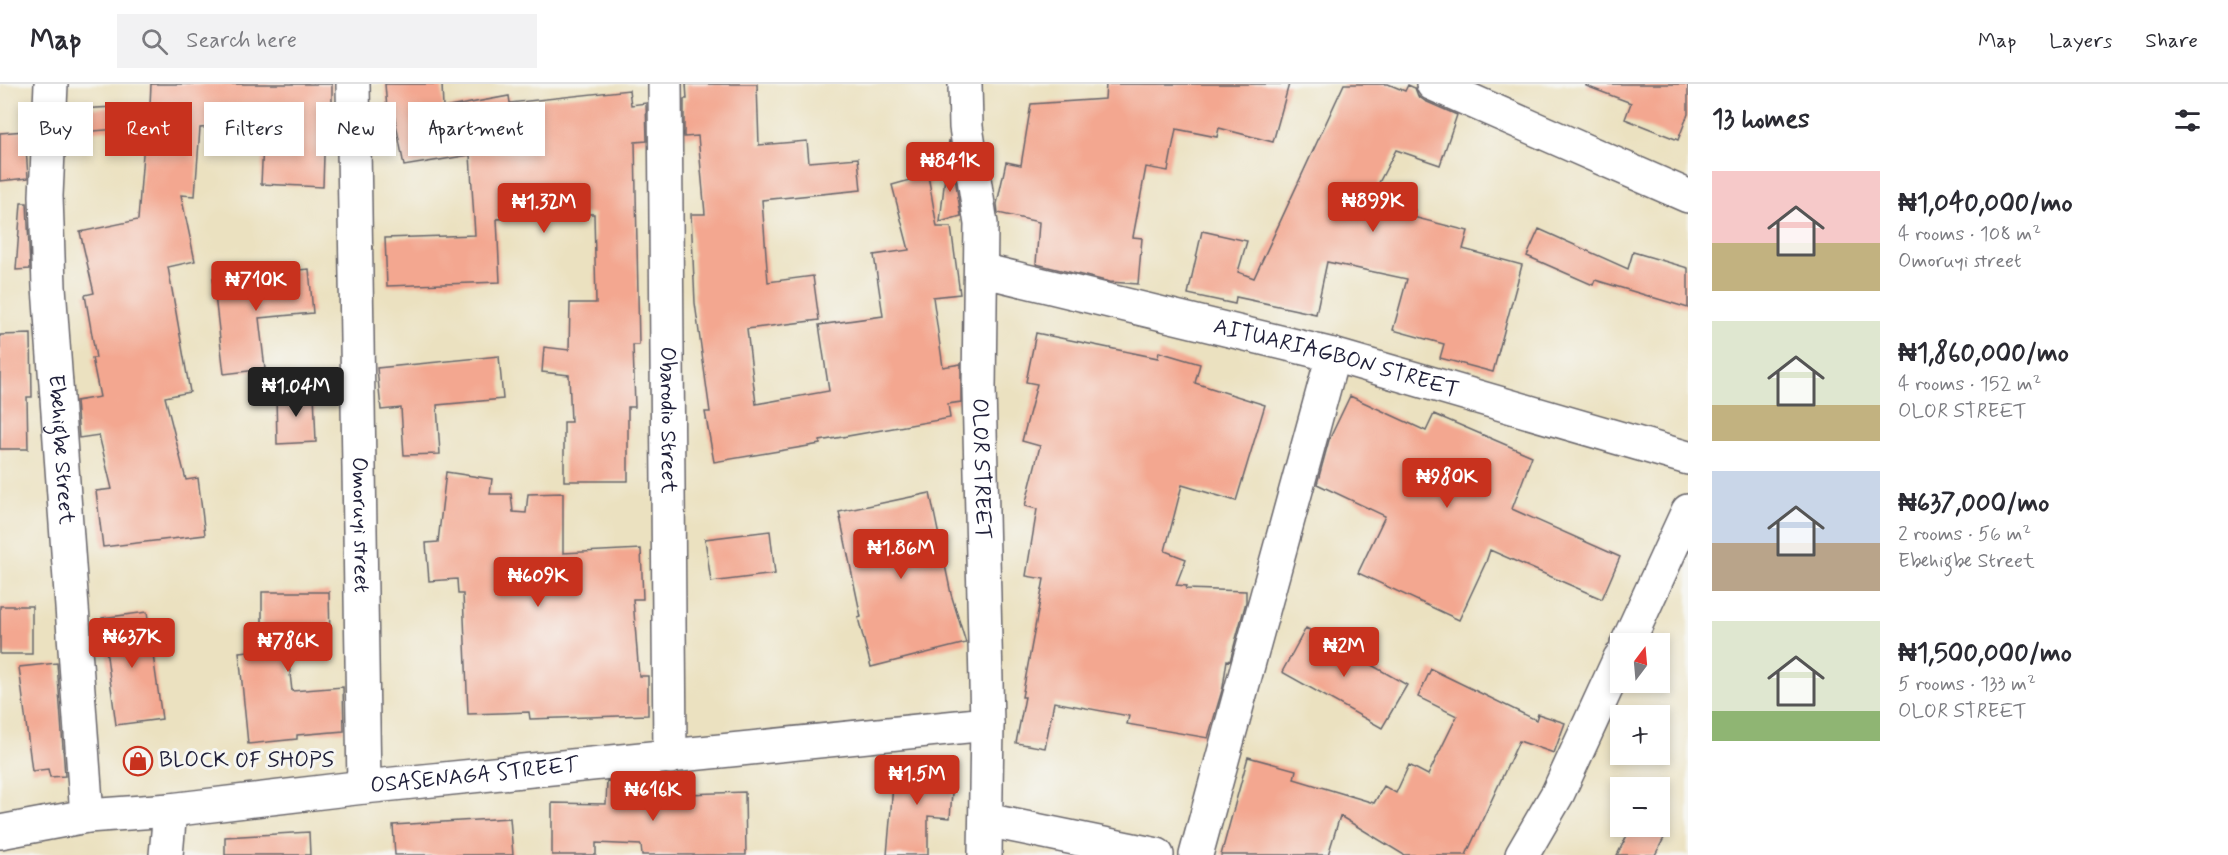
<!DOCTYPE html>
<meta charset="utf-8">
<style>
:root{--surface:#fff;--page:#f2f2f3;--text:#2b2b33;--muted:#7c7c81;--line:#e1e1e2;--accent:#c8321e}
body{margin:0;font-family:Mynerve,sans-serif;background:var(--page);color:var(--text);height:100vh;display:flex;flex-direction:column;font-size:22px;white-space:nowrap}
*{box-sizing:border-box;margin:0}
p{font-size:20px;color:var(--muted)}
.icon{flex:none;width:33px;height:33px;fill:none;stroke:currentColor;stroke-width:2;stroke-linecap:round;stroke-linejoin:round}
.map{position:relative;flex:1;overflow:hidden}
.details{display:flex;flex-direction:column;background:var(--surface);width:540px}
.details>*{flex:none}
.guide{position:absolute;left:18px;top:18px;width:570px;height:54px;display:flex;gap:12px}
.needle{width:39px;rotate:16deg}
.fabs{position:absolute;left:1610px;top:549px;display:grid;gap:12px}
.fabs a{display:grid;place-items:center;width:60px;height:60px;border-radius:0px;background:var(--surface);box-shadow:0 3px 9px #0003;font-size:30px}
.price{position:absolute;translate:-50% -51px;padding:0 14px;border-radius:6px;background:var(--accent);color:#fff;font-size:20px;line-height:39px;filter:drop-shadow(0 2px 3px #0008)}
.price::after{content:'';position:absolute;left:50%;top:36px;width:18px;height:14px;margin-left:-9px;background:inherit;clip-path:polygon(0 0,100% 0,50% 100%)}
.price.active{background:#222;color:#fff}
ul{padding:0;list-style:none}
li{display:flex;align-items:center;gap:18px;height:150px;padding:0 24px}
li span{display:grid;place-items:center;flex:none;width:168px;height:120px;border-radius:0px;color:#555}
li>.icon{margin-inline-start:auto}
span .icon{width:72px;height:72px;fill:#fffc;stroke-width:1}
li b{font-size:26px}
h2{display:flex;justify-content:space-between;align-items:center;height:72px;padding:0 24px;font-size:26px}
.tag{padding:0 21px;border-radius:0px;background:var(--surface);box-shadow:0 3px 9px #0003;font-size:21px;line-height:54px}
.tag.active{background:var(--accent);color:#fff}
header{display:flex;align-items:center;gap:36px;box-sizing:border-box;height:84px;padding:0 30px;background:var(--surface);border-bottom:2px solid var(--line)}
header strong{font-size:28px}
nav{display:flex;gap:33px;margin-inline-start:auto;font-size:21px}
.search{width:420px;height:54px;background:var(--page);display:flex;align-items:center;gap:15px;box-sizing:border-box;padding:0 21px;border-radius:0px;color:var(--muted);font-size:22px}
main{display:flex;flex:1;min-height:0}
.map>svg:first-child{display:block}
.building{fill:#f3a790}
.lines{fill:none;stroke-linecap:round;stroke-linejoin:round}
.street-casing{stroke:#68656a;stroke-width:36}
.street{stroke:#fff;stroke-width:33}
.labels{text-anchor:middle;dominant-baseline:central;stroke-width:6;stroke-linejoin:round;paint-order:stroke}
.street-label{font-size:22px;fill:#22223b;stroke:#f6f6f2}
.poi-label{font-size:22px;fill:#22223b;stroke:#f6f6f2;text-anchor:start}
</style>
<header>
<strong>Map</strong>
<div class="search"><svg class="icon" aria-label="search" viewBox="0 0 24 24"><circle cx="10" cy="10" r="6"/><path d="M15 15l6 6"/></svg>Search here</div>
<nav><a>Map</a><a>Layers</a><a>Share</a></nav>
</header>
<main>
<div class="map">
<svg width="1688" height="771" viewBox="0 0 1688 771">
<rect width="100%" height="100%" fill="#f6f6f2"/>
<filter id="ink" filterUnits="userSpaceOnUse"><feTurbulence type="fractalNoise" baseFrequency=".0167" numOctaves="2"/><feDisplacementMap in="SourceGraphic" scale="12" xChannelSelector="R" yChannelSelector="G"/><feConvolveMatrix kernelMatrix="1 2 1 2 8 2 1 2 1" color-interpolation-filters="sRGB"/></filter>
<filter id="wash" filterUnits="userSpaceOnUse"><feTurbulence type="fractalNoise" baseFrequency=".008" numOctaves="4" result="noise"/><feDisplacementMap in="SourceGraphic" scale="24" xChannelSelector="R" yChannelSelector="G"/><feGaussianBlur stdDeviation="1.35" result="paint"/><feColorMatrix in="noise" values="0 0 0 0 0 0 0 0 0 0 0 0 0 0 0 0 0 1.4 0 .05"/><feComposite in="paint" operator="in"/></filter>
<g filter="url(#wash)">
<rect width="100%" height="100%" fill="#ebe1c0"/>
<g id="blocks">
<!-- building -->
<path class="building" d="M 151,0 L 332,0 L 332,40 L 325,40 L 323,103 L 261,100 L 264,39 L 200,44 L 195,112 L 181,111 L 195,177 L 168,183 L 190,308 L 165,313 L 186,396 L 198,394 L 205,451 L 103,463 L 96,407 L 112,405 L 99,351 L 79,354 L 76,317 L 100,313 L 92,274 L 96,274 L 85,211 L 94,209 L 80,148 L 138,136 L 145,43 L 80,48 L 79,25 L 150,21 Z
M 385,0 L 442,0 L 443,24 L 509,12 L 510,19 L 629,6 L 631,21 L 646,19 L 647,57 L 635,58 L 639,261 L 633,261 L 635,323 L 628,323 L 628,397 L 564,397 L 564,338 L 571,338 L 569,291 L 542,288 L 544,263 L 569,266 L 570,219 L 596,219 L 594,130 L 513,129 L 513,134 L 497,135 L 500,198 L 387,202 L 385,154 L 475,151 L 470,71 L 404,82 L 393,24 L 387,25 Z
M 686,0 L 757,0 L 759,61 L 807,57 L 809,78 L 858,74 L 861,106 L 762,116 L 768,198 L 813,192 L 819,236 L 747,245 L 756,320 L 829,307 L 819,241 L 883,232 L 874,171 L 909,166 L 892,101 L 928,91 L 937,143 L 951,143 L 960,210 L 933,213 L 943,283 L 961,280 L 961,318 L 948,320 L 950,334 L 820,357 L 820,360 L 714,378 L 705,328 L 710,328 L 695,219 L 691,130 L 705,130 L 698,52 L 684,53 L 684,15 L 687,15 Z
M 1106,0 L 1289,0 L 1273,58 L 1219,44 L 1217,53 L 1176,45 L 1168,87 L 1146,83 L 1133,153 L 1142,154 L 1138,200 L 1110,198 L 1036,180 L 1039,138 L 998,129 L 997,120 L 1006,78 L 1021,81 L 1031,20 L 1105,15 Z
M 1344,0 L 1388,0 L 1405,7 L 1408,1 L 1415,4 L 1418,12 L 1425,17 L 1457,31 L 1440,81 L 1396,66 L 1370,116 L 1415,126 L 1413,133 L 1468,147 L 1463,165 L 1522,181 L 1493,288 L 1440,274 L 1444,260 L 1393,246 L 1407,195 L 1327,178 L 1316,230 L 1236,213 L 1235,220 L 1188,210 L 1202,147 L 1247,157 L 1238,188 L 1254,194 Z
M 1586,0 L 1688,0 L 1688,30 L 1678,56 L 1625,35 L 1631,19 L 1586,2 Z
M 25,47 L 28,94 L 0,97 L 0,49 Z
M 949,56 L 961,132 L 940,138 Z
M 21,119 L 27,119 L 30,185 L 16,186 Z
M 1539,145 L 1628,185 L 1633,168 L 1688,184 L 1688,224 L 1595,196 L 1593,201 L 1527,172 Z
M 309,185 L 313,229 L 259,234 L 265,285 L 224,290 L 213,194 Z
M 1036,249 L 1158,274 L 1159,268 L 1200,280 L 1195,299 L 1265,321 L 1236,417 L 1182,401 L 1165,467 L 1186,475 L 1176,501 L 1187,502 L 1186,505 L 1246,507 L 1246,518 L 1230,577 L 1227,576 L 1223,603 L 1208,654 L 1127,640 L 1129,632 L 1054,618 L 1045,664 L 1016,659 L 1025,613 L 1022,613 L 1044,495 L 1026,492 L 1037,425 L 1025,422 L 1040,362 L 1022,357 L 1037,300 L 1026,298 Z
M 31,250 L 32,313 L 27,313 L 28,365 L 0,365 L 0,251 Z
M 499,272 L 503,315 L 437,321 L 440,370 L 404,371 L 401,324 L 381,326 L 377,284 Z
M 314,309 L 316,358 L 277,360 L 276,310 Z
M 1350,312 L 1426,347 L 1434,330 L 1532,372 L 1512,425 L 1620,473 L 1602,515 L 1490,466 L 1486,478 L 1459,536 L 1358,489 L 1385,432 L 1317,400 L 1329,356 Z
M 446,388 L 492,395 L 490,410 L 511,410 L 513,428 L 526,429 L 528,410 L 563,409 L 563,469 L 641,465 L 643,515 L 633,515 L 639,592 L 648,592 L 648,631 L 530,635 L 529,628 L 468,630 L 463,510 L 458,510 L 457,495 L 429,497 L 426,459 L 438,458 Z
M 930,409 L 951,510 L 966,559 L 871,583 L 858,534 L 861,533 L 839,428 Z
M 770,447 L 775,490 L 711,498 L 705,455 Z
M 262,508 L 329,508 L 330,554 L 286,554 L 292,607 L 343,603 L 344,647 L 297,651 L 297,655 L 248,660 L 239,568 L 262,566 Z
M 0,522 L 32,522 L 32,570 L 0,570 Z
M 147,528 L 162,635 L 116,641 L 102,534 Z
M 1306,544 L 1407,601 L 1382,644 L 1282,588 Z
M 57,579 L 65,692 L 50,693 L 48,685 L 32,687 L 19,583 Z
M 1431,585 L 1536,636 L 1538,630 L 1565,639 L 1554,669 L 1519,657 L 1466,771 L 1404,771 L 1340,732 L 1328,771 L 1221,771 L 1248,673 L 1296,686 L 1294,695 L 1374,719 L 1384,702 L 1396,709 L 1409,681 L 1428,691 L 1457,632 L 1418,613 Z
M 895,678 L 954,684 L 950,734 L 928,732 L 928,771 L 887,771 Z
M 607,697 L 634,698 L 634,701 L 686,697 L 687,710 L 745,708 L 746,771 L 642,771 L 641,761 L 596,759 L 596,771 L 552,771 L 552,719 L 606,720 Z
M 510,734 L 513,771 L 395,771 L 393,741 Z
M 1632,742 L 1643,742 L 1664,754 L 1655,771 L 1617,771 Z
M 309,748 L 310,771 L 225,771 L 225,753 Z"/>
</g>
</g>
<g filter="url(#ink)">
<use href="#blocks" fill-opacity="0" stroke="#68656a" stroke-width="1.5"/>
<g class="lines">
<!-- street casing -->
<g class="street-casing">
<g id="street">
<path id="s1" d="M 51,0 L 46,112 L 49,203 L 87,732"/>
<path id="s2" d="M 353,0 L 364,703"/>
<path id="s3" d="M 665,0 L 670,673"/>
<path id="s4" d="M 965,0 L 966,43 L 981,140 L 979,305 L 987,640 L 985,771"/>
<path d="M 1433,0 L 1688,112"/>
<path id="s5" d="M 981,186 L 1333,271 L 1688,374"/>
<path d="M 1627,560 L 1688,427"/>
<path d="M 986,736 L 1157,771"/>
<path id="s6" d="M 0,748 L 87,732 L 170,726 L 364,703 L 987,640"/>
<path d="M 166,771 L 170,726"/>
<path d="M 1196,771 L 1333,271"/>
<path d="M 1522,771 L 1558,709 L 1620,574"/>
</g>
</g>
<!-- street -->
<use href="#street" class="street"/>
</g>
</g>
<!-- icons -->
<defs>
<g id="shop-ring" transform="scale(1.5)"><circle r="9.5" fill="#f6f6f2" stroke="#c8321e" stroke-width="1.5"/><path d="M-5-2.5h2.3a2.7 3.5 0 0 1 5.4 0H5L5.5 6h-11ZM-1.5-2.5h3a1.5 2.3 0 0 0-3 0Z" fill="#c8321e"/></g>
</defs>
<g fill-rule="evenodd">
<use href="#shop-ring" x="138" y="677"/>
</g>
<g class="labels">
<!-- street labels -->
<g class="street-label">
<text stroke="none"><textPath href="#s5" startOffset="366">AITUARIAGBON STREET</textPath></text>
<text stroke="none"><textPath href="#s3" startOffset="336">Obarodio Street</textPath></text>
<text stroke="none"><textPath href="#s1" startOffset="366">Ebehigbe Street</textPath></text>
<text stroke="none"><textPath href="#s4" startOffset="386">OLOR STREET</textPath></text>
<text stroke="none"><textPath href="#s2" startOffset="441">Omoruyi street</textPath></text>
<text stroke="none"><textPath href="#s6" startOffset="478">OSASENAGA STREET</textPath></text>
</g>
<!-- poi labels -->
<g class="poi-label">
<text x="159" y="677">BLOCK OF SHOPS</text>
</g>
</g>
</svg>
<div class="fabs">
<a><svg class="needle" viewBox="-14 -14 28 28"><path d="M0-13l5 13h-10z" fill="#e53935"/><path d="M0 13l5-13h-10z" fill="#7c7c81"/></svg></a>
<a>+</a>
<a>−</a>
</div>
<b class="price" style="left:950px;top:109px">₦841K</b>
<b class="price" style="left:1373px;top:149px">₦899K</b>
<b class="price" style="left:544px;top:150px">₦1.32M</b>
<b class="price" style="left:256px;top:228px">₦710K</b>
<b class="price active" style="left:296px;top:334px">₦1.04M</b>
<b class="price" style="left:1447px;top:425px">₦980K</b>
<b class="price" style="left:901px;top:496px">₦1.86M</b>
<b class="price" style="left:538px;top:524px">₦609K</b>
<b class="price" style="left:132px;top:585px">₦637K</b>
<b class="price" style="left:288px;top:589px">₦786K</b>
<b class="price" style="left:1344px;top:594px">₦2M</b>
<b class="price" style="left:917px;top:722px">₦1.5M</b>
<b class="price" style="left:653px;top:738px">₦616K</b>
<div class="guide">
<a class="tag">Buy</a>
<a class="tag active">Rent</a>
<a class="tag">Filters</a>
<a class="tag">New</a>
<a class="tag">Apartment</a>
</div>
</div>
<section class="details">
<h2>13 homes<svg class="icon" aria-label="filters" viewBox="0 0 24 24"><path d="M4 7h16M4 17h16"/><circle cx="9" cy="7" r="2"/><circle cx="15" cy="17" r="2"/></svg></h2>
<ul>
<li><span style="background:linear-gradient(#f6c9c9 60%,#c2b280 0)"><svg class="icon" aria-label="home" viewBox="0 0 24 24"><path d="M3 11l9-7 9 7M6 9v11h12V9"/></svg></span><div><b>₦1,040,000/mo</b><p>4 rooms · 108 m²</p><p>Omoruyi street</p></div></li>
<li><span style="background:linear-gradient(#dfe7d0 70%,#c2b280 0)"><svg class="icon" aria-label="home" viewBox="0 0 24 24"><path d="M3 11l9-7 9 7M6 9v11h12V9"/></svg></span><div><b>₦1,860,000/mo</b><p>4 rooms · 152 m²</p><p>OLOR STREET</p></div></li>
<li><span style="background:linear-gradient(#c9d6e8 60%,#b9a48a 0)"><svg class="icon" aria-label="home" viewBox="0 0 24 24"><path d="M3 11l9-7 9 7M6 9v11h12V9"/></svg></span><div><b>₦637,000/mo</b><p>2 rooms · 56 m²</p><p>Ebehigbe Street</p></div></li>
<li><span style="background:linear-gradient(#dfe7d0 75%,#8fb573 0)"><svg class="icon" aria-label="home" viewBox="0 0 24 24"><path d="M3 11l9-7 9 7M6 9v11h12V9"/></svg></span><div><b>₦1,500,000/mo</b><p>5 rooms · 133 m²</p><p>OLOR STREET</p></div></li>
</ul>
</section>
</main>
